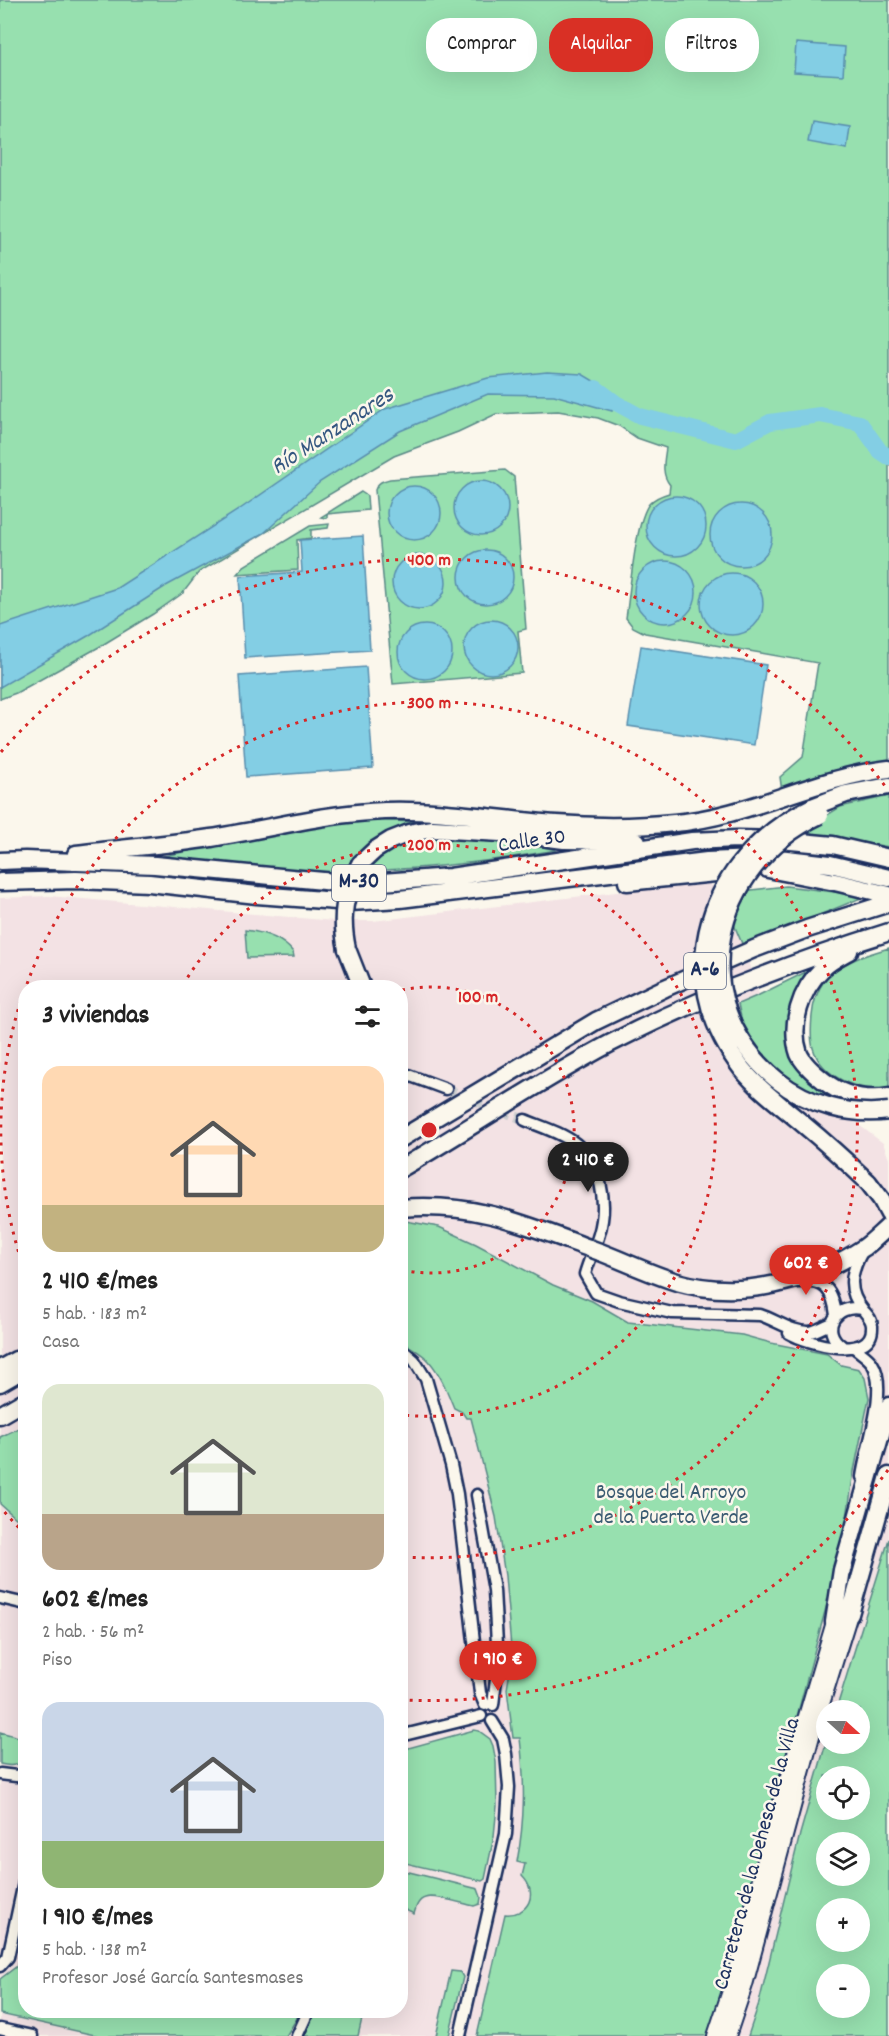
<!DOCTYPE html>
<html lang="es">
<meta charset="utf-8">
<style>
:root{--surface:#fff;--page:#f2f2f2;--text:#222;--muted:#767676;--accent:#d93025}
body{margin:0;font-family:Dekko,sans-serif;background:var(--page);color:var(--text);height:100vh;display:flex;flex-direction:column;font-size:22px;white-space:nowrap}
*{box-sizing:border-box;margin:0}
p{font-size:20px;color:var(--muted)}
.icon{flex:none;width:33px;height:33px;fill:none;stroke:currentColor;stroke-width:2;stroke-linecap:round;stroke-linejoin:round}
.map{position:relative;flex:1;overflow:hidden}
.side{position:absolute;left:18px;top:980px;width:390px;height:1038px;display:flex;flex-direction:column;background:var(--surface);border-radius:24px;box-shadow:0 6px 24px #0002}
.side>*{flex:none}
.hud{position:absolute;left:426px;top:18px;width:372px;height:54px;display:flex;gap:12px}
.needle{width:39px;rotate:111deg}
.controls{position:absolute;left:816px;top:1700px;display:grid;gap:12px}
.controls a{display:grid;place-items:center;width:54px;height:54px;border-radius:50%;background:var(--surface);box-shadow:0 6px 24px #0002;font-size:30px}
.price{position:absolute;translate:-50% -51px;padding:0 14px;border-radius:21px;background:var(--accent);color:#fff;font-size:20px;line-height:39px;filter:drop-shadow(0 2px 3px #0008)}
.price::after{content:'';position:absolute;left:50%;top:36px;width:18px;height:14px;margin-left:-9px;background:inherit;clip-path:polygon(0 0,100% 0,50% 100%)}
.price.active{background:#222;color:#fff}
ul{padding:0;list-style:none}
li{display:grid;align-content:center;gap:12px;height:318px;padding:0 24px}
li span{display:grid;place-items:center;height:186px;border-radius:18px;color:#555}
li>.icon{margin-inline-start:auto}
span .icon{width:108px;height:108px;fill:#fffc;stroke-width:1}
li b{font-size:26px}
h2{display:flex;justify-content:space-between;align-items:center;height:72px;padding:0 24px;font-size:26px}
.tag{padding:0 21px;border-radius:24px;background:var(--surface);box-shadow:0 6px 24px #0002;font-size:21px;line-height:54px}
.tag.active{background:var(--accent);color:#fff}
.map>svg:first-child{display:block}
.built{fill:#f3e2e4;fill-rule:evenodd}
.green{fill:#97e0af;stroke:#598886;stroke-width:1.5;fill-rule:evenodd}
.water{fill:#83cee4;stroke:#598eae;stroke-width:1.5}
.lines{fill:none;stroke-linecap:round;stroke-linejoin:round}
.river{stroke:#83cee4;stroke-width:16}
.minor-tunnel{stroke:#cecfd0;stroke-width:10;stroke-dasharray:10 5;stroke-linecap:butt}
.minor-casing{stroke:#1b2f5e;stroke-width:15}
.major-casing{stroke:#1b2f5e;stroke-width:18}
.highway-casing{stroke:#1b2f5e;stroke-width:21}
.minor{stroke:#fbf7ec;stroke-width:10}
.major{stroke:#fbf7ec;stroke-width:14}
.highway{stroke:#fbf7ec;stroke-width:16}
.highway-bridge-casing{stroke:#1b2f5e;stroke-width:21;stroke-linecap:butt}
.highway-bridge{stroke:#fbf7ec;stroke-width:16}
.ring{fill:none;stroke:#d62828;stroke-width:3;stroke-dasharray:3 6}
.labels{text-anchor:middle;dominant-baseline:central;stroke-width:5;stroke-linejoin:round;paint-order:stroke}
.shield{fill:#fbf7ec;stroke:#5e6b89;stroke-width:1.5}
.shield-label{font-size:21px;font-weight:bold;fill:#1b2f5e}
.street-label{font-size:22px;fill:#1b2f5e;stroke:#fbf7ec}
.park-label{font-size:22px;fill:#3a5b72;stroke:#fbf7ec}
.water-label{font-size:24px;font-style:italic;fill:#355780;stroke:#fbf7ec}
.centre{fill:#d62828;stroke:#fbf7ec;stroke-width:3}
.ring-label{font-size:18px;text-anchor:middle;font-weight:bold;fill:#d62828;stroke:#fbf7ec;stroke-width:5;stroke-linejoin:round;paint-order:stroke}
</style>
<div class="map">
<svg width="889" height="2036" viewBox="0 0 889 2036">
<rect width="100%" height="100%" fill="#fbf7ec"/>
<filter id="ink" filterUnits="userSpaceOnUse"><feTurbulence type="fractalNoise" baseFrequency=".0167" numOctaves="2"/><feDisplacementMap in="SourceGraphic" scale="12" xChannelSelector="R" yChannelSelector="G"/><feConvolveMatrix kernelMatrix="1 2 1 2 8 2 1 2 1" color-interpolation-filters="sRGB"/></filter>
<g filter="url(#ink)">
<!-- built -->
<path class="built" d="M 709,881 L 736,925 L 780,1058 L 817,1094 L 883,1143 L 889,1159 L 889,2036 L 0,2036 L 0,898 L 49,896 L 334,921 L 373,921 ZM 26,987 L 400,987 L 400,2010 L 26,2010 ZM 826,1710 L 860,1710 L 860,1743 L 826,1743 ZM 826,1776 L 860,1776 L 860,1809 L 826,1809 ZM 826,1842 L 860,1842 L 860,1875 L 826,1875 ZM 826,1908 L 860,1908 L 860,1941 L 826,1941 ZM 826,1974 L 860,1974 L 860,2007 L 826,2007 Z"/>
<!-- green -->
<path class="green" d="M 0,0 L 889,0 L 889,764 L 782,792 L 780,777 L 803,757 L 818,663 L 645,633 L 633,627 L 626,618 C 630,593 635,522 649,504 C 654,498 662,495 669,493 L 670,485 C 661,474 664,462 666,448 L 637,438 L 619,426 L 598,418 L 558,411 L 496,414 L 458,432 L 394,456 L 199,572 L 183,593 L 153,614 L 99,647 L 16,693 L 0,699 Z
M 505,470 L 514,477 L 526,629 L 518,631 L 522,673 L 393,684 L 375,490 C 378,482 382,481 390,479 Z
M 361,492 L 367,496 L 368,510 L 327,514 L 327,518 L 321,517 Z
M 329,524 L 328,528 L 311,530 L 311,538 L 297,540 L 298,570 L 237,574 L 244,566 L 310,526 Z
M 889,796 L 889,847 L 800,832 L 840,807 Z
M 358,819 L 450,824 L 556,850 C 466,866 375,874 283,871 C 242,869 200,862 160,857 L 228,842 Z
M 786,886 L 866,896 L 743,946 L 730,915 L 743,891 Z
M 245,930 C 263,932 281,937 293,952 L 294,957 L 247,958 Z
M 889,948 L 889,1088 C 861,1093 822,1078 813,1048 C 810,1038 811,1027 812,1016 C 813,1004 817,991 824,981 C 837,963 868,954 889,948 Z
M 820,965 L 792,1041 L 815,1075 L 855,1099 L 817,1094 L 773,1072 L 746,1039 L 738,1004 L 759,995 Z
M 400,1220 L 439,1227 L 476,1244 L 553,1285 L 592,1301 L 628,1322 L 742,1335 L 771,1343 L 827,1354 L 841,1365 L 859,1369 L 865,1378 L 869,1398 L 854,1471 L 843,1544 L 719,2008 L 708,2036 L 477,2036 L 505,1914 C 529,1916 539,1893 522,1876 L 525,1864 L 517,1862 C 525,1819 525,1782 520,1738 L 513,1738 L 507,1689 L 512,1659 L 505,1576 L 496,1517 L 471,1418 L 466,1418 L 462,1412 L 454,1408 C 447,1391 441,1375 429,1361 C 422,1353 409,1347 401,1340 Z
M 25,1425 L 25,1526 L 0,1504 L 0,1437 Z
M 889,1539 L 889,2036 L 748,2036 L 759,2003 L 800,1834 L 826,1743 L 860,1743 L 860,1710 L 836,1710 ZM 826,1776 L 860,1776 L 860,1809 L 826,1809 ZM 826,1842 L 860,1842 L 860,1875 L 826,1875 ZM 826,1908 L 860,1908 L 860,1941 L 826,1941 ZM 826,1974 L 860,1974 L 860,2007 L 826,2007 Z
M 474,1730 L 479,1731 L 490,1739 L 493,1746 L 496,1762 L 497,1806 L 494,1836 L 485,1879 L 482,1881 L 401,1862 L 401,1750 Z
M 0,1732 L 22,1738 L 25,1742 C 26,1761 20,1769 0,1764 Z
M 401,1870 L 478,1889 L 481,1897 L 480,1904 L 474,1906 C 463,1904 435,1894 425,1898 C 418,1900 416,1907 414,1914 L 401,1908 Z
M 25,1919 L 26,2010 L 300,2010 L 296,2020 L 286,2036 L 99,2036 L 0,2014 L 0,1979 L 17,1966 Z
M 451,1971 L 460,1972 L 463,1977 L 449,2036 L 436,2036 Z
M 316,2010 L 364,2010 L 358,2036 L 304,2036 Z"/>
<!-- water -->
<path class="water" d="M 796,43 L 845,47 L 843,75 L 794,72 Z
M 812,121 L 850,127 L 847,149 L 808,142 Z
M 547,372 L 582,374 L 614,393 L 612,411 L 554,395 L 488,394 L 400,431 L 320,482 L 264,533 L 166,586 L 88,636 L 0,687 L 0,626 L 117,588 L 240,509 L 385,409 L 488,378 Z
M454 508a27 27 0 1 1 54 0a27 27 0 1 1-54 0Z
M387 513a27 27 0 1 1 54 0a27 27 0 1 1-54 0Z
M646 526a30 30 0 1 1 60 0a30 30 0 1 1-60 0Z
M710 535a31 31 0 1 1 62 0a31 31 0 1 1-62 0Z
M 363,536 L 370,650 L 245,658 L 240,576 L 302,572 L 300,540 Z
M459 577a27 27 0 1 1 54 0a27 27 0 1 1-54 0Z
M392 582a27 27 0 1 1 54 0a27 27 0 1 1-54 0Z
M634 592a31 31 0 1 1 62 0a31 31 0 1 1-62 0Z
M701 604a31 31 0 1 1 62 0a31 31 0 1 1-62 0Z
M464 647a27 27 0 1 1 54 0a27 27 0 1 1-54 0Z
M398 652a27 27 0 1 1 54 0a27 27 0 1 1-54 0Z
M 641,646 L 766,665 L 754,745 L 628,726 Z
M 366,667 L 373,768 L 246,777 L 239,676 Z"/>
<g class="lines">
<!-- river -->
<path class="river" d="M 596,388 L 616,403 L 640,416 L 736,440 L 770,422 L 820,415 L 860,423 L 880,451 L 889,457"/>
<!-- minor-tunnel -->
<path class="minor-tunnel" d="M 446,1089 L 525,1120"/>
<!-- minor casing -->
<g class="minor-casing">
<path id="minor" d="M 400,1072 L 446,1089
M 525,1120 C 542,1127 562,1133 576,1144 C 602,1165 608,1203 599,1234 C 595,1248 589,1260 585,1274 L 596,1293 L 619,1301 L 672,1313 L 760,1315 C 776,1320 793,1333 810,1332 C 817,1331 825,1326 832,1323
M 798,1282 C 825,1279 833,1290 836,1315
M 789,1333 C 806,1343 874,1363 872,1326 C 872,1319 867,1315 863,1310 C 846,1290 851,1271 863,1250
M 842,1346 C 819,1330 836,1303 862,1309
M 400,1348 L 414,1360 L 426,1379 L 451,1465 L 457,1494 L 480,1693 L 485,1705
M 855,1348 C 861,1353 868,1357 872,1363 C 889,1388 866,1447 862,1477
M 477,1495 L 494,1590 L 498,1662 L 493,1705
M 0,1598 L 26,1604
M 400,1736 L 481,1716
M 0,1774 L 16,1776 L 26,1773
M 0,1966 L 8,1957 L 26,1873
M 0,2029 L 32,2036
M 297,2036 L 309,2010
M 460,2036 L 506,1834 L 509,1787 L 506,1754 L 503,1739 L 492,1721"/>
</g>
<!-- major casing -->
<g class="major-casing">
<path id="major" d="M 715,2036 L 732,1985 L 777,1814 L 834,1622
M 728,2036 L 745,1985 L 812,1736 L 850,1614"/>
</g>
<!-- highway casing -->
<g class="highway-casing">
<path id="highway" d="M 812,807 L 846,794 L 889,786
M 76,854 C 121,848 166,845 211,838 C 269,829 326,813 385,811 C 443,809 500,820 557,824 C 596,827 636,827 674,823 C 749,817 815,777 889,769
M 0,861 L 25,860 L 155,865 L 355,884 L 450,877 L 692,841 L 737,839 L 780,840 L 833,845 L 889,858
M 360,864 L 375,850 L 391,840 L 409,833 L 433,829 L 518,834 L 564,840 L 637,841
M 768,869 L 835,882 L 889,895
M 0,882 L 76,880 L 149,883 L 257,895 L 350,902 L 400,899 L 707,861 L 778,858 L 830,864 L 889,878
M 627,882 L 745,870
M 347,949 L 362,987
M 849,951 C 840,956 830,961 822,969 C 801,989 789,1025 799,1054 C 804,1065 815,1074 824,1081 C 843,1096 865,1101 889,1097
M 400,1139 L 596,1021 L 665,988 L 754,949 L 807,929 L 889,903
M 400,1169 C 471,1128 539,1081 611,1043 C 701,997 793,962 889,932
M 868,1182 L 881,1199 L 889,1214
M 400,1208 C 474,1202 522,1223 589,1248
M 600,1252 C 626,1262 651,1274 677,1282 C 740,1300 812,1282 865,1247 C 873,1241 881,1233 889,1226
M 0,1369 L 16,1360 L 26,1359
M 0,1383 L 26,1368
M 0,1415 L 26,1400
M 850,1614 L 889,1476
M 834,1622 L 842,1570 L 889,1406"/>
</g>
<!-- minor -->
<use href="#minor" class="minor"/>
<!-- major -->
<use href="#major" class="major"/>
<!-- highway -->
<use href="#highway" class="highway"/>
<!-- highway-bridge casing -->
<g class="highway-bridge-casing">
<path id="highway-bridge" d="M 812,807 C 708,857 668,974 742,1069 C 759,1090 783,1107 803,1124 C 826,1143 847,1162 868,1182
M 820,815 C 712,866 681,1001 777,1080 C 808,1105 850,1116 889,1111
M 347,949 C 340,916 344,894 360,864
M 589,1248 L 600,1252"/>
</g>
<!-- highway-bridge -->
<use href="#highway-bridge" class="highway-bridge"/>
</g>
</g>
<!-- distance rings -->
<g class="ring">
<path d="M402 990A143 143 0 1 1 402 1270"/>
<path d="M183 985A286 286 0 1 1 402 1415"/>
<path d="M24 1269A428 428 0 0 1 24 991M27 984A428 428 0 1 1 403 1557"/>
<path d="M888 1470A571 571 0 0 1 404 1700M25 1534A571 571 0 0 1 1 1508M1 752A571 571 0 0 1 888 790"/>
</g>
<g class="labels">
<!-- shield labels -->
<g class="shield">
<rect x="332" y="865" width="54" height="36" rx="4.5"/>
<rect x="684" y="953" width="42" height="36" rx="4.5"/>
</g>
<g class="shield-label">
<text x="359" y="883">M-30</text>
<text x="705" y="971">A-6</text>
</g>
<!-- street labels -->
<g class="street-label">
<text transform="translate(532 842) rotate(-8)">Calle 30</text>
<text transform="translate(758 1854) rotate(-75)">Carretera de la Dehesa de la Villa</text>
</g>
<!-- park labels -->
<g class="park-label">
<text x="671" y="1493">Bosque del Arroyo<tspan x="671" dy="25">de la Puerta Verde</tspan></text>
</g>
<!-- water labels -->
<g class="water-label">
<text transform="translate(333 432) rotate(-33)">Río Manzanares</text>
</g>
</g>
<circle cx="429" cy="1130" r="9" class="centre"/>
<g class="ring-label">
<text x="429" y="565">400 m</text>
<text x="429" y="708">300 m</text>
<text x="429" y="850">200 m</text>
<text x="478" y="1002">100 m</text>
</g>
</svg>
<div class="controls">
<a><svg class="needle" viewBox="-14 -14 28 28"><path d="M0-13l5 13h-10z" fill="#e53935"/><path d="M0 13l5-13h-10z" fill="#767676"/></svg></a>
<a><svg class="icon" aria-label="locate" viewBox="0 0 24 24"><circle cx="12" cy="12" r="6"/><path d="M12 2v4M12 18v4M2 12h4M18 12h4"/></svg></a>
<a><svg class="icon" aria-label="layers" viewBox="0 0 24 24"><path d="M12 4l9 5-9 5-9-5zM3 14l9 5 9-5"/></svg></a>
<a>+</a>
<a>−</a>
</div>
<b class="price active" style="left:588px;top:1193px">2 410 €</b>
<b class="price" style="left:806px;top:1296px">602 €</b>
<b class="price" style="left:498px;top:1692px">1 910 €</b>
<div class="hud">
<a class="tag">Comprar</a>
<a class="tag active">Alquilar</a>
<a class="tag">Filtros</a>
</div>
<section class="side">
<h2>3 viviendas<svg class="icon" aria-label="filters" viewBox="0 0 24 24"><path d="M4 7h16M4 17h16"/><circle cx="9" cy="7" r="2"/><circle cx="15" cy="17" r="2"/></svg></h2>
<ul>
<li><span style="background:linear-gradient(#ffd9b3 75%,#c2b280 0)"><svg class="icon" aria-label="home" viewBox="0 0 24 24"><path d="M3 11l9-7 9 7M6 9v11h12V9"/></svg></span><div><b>2 410 €/mes</b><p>5 hab. · 183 m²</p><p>Casa</p></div></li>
<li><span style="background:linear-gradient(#dfe7d0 70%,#b9a48a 0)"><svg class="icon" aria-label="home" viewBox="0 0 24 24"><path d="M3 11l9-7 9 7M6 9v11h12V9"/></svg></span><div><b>602 €/mes</b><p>2 hab. · 56 m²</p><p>Piso</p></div></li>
<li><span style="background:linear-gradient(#c9d6e8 75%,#8fb573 0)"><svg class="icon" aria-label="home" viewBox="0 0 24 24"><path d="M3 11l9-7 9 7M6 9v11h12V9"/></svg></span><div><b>1 910 €/mes</b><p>5 hab. · 138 m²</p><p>Profesor José García Santesmases</p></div></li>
</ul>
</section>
</div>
